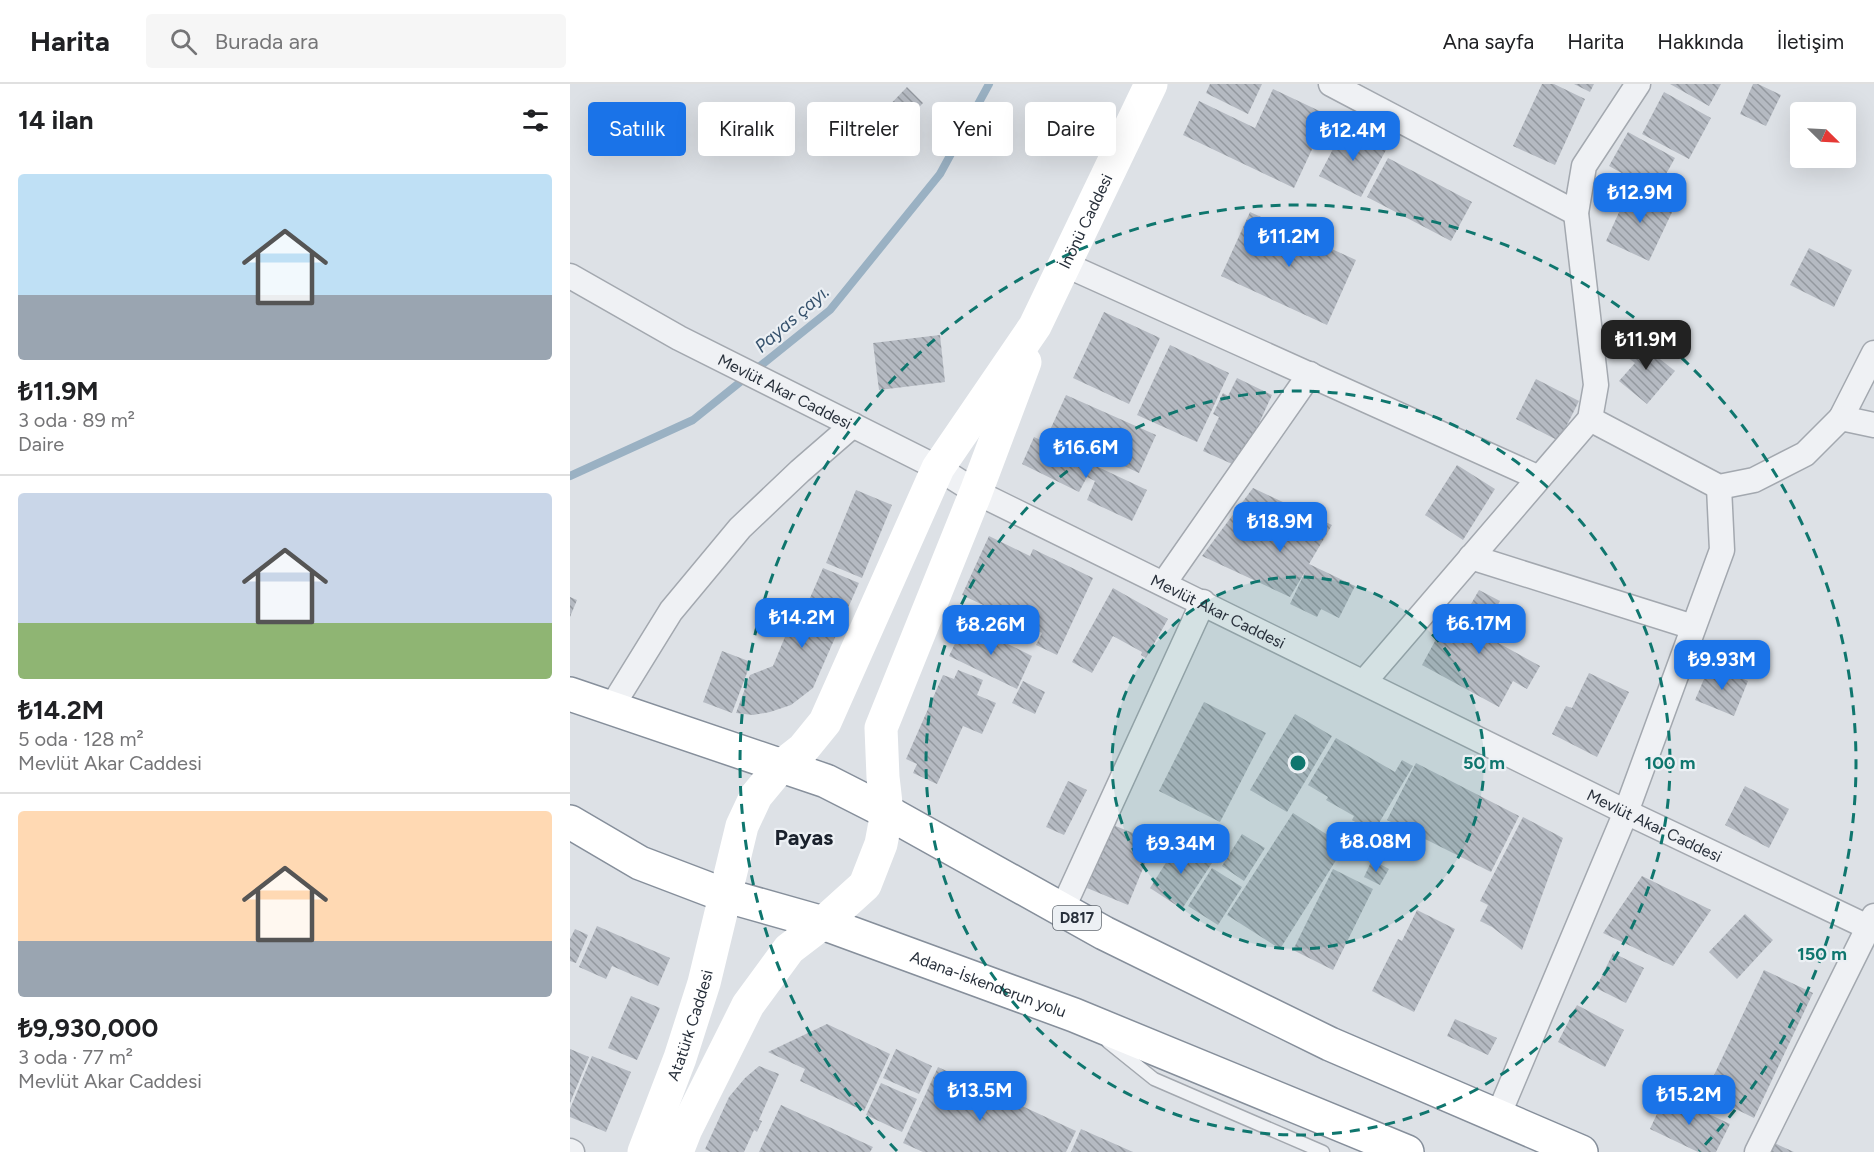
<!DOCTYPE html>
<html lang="tr">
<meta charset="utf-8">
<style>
:root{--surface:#fff;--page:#f6f6f6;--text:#202124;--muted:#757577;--line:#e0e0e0;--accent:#1a73e8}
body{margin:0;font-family:Figtree,sans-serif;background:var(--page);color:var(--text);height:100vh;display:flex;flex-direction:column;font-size:22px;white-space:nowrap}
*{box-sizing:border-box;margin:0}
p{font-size:20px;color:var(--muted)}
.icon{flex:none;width:33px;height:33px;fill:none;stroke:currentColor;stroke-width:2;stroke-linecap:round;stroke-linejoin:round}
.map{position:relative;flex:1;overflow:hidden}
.panel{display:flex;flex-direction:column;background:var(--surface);width:570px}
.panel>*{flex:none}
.top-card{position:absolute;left:18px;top:18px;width:570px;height:54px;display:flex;gap:12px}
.needle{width:39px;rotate:114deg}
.controls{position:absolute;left:1220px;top:18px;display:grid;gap:12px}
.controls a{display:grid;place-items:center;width:66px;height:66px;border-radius:6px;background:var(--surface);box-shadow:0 6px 24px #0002;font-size:30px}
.price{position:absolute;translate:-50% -51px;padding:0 14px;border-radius:12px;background:var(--accent);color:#fff;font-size:20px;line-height:39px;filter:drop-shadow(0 2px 3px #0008)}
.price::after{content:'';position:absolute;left:50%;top:36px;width:18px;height:14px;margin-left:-9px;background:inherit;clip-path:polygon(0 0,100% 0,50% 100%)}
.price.current{background:#222;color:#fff}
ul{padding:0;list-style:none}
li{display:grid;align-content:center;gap:12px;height:318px;padding:0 18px}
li+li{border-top:2px solid var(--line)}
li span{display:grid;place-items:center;height:186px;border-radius:6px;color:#555}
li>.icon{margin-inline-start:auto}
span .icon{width:108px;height:108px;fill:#fffc;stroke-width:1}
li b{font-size:26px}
h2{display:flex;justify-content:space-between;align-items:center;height:72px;padding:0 18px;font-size:26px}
.pill{padding:0 21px;border-radius:6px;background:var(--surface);box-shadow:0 6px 24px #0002;font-size:21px;line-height:54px}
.pill.current{background:var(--accent);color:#fff}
header{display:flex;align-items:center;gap:36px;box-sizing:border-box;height:84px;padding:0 30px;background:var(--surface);border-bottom:2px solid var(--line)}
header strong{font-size:28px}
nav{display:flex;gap:33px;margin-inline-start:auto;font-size:21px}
.search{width:420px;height:54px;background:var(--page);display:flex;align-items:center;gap:15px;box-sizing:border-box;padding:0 21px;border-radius:6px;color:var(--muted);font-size:22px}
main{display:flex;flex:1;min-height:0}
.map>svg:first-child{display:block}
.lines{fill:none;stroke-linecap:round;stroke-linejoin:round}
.stream{stroke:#9ab1c3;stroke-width:8}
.building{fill:url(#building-back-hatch)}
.lane-casing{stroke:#a3a8af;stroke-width:15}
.street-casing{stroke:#a3a8af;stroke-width:27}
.highway-casing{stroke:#868f9b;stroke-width:36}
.lane{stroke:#eff1f4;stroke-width:12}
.street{stroke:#eff1f4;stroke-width:24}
.secondary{stroke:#fff;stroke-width:33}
.highway{stroke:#fff;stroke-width:33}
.ring{fill:none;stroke:#0f766e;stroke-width:3;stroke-dasharray:10 8}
.labels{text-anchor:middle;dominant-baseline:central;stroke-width:4.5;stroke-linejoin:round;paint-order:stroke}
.shield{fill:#ecf0f4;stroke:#636a72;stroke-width:1.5}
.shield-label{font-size:15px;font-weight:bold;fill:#28303b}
.street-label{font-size:16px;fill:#28303b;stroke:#ecf0f4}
.water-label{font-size:18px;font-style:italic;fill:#35516c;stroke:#ecf0f4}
.district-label{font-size:22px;font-weight:bold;fill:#1a212c;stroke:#ecf0f4}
.centre{fill:#0f766e;stroke:#ecf0f4;stroke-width:3}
.ring-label{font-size:18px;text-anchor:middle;font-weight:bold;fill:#0f766e;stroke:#ecf0f4;stroke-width:4.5;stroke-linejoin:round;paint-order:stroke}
</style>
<header>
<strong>Harita</strong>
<div class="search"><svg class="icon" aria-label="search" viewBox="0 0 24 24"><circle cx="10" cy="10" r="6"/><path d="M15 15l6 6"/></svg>Burada ara</div>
<nav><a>Ana sayfa</a><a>Harita</a><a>Hakkında</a><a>İletişim</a></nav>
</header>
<main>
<section class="panel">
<h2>14 ilan<svg class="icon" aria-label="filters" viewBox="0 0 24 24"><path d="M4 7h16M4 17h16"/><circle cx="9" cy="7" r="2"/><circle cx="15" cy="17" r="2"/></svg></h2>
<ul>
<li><span style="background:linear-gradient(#bfe0f5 65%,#9aa5b1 0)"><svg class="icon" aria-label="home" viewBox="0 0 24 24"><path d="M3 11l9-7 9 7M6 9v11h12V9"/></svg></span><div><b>₺11.9M</b><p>3 oda · 89 m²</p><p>Daire</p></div></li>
<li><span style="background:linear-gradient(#c9d6e8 70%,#8fb573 0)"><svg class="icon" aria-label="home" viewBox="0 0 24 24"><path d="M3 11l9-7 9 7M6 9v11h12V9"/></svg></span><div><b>₺14.2M</b><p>5 oda · 128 m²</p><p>Mevlüt Akar Caddesi</p></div></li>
<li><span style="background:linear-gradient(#ffd9b3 70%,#9aa5b1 0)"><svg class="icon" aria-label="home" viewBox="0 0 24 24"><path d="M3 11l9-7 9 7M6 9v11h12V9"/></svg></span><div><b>₺9,930,000</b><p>3 oda · 77 m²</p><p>Mevlüt Akar Caddesi</p></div></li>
</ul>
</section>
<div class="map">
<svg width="1304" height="1068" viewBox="0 0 1304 1068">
<defs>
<pattern id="building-back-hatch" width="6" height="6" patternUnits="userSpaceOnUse" patternTransform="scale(1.5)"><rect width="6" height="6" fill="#b5bac2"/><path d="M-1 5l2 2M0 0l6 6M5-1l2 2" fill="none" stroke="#93989f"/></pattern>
</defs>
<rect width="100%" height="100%" fill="#dde1e6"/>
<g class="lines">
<!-- stream -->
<path class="stream" d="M 0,392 L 123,336 L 260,226 L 370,90 L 419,0"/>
</g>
<!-- building -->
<path class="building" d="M 640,0 L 692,0 L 678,30 L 636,9 Z
M 972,0 L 984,0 L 1015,15 L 985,81 L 943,62 Z
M 1004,0 L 1024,0 L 1020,8 Z
M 1100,0 L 1151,0 L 1139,22 Z
M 1183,0 L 1188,0 L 1211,11 L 1196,42 L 1170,30 Z
M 337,3 L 353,19 L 324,50 L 307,34 Z
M 703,5 L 758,31 L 724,104 L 613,51 L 629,17 L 685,44 Z
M 1094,8 L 1141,34 L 1119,75 L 1072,50 Z
M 775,42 L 817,64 L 791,113 L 749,92 Z
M 1058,48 L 1105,74 L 1086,108 L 1039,82 Z
M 818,74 L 902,118 L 881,157 L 797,113 Z
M 1060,104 L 1104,124 L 1079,177 L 1036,157 Z
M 680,128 L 786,176 L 757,241 L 651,192 Z
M 1239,164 L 1282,186 L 1264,223 L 1220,201 Z
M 534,228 L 590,254 L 559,320 L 503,294 Z
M 370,251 L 375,298 L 309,306 L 303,259 Z
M 1075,251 L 1092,265 L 1086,272 L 1105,287 L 1077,320 L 1049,297 L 1065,279 L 1057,273 Z
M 600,261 L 659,289 L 627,358 L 567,331 Z
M 667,294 L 702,311 L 669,383 L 633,367 L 649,333 L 643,330 L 653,309 L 658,312 Z
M 966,295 L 1009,317 L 989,357 L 946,335 Z
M 496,311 L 586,351 L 569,389 L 537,374 L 539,369 L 510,356 L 509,359 L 480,346 Z
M 464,353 L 577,406 L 562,437 L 517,416 L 525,397 L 517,393 L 509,408 L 452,380 Z
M 887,381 L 925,405 L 893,456 L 855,431 Z
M 683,404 L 762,441 L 739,480 L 785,502 L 769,534 L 751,525 L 747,533 L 720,520 L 736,486 L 720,513 L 632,472 Z
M 286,406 L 322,421 L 292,494 L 256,479 Z
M 419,452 L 460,472 L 463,465 L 523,494 L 487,571 L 466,561 L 472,549 L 392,511 Z
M 253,484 L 289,499 L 243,604 L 221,621 L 200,628 L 183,631 L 166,629 L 180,591 L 203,582 L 217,548 L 224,551 Z
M 543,504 L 598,535 L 576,574 L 571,571 L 572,568 L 543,552 L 522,589 L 502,578 Z
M 909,506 L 930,517 L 912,550 L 970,582 L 957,605 L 943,597 L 929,623 L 852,581 L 877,535 L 889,541 Z
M 0,513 L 7,516 L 0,533 Z
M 415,525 L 449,541 L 440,558 L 407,541 Z
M 395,539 L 462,572 L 447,605 L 379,572 Z
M 152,567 L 181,578 L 162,629 L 133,618 Z
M 1140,581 L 1178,597 L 1164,632 L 1125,616 Z
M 388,586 L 413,596 L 407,611 L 426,619 L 412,650 L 393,642 L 367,700 L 343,689 L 347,680 L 336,675 L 373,591 L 384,595 Z
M 1019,589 L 1059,608 L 1027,673 L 982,650 L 996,622 L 1002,624 Z
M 453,597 L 475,608 L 465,630 L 442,619 Z
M 634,618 L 696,649 L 650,738 L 589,707 Z
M 725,630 L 762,652 L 717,728 L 680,706 Z
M 766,654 L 825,688 L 832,676 L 843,682 L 803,749 L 782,736 L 784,732 L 756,716 L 758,713 L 738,701 Z
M 846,679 L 949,732 L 921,788 L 817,736 Z
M 498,697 L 517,706 L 494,751 L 476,743 Z
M 1175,702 L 1219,725 L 1199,764 L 1155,741 Z
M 723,729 L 775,762 L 710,865 L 657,831 Z
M 953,733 L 993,754 L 952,866 L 922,843 L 910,837 L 918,821 L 910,817 Z
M 543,741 L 573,753 L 564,773 L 576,777 L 558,821 L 517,804 Z
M 672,750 L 695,764 L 674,797 L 652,782 Z
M 609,758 L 642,779 L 612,825 L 580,804 Z
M 802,776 L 819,785 L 810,801 L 794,793 Z
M 642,784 L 672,803 L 648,841 L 618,822 Z
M 763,785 L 803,805 L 763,886 L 723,866 Z
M 1072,792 L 1141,826 L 1103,882 L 1033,849 Z
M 847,826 L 885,845 L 844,928 L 802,907 L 828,855 L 832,857 Z
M 1175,830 L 1203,856 L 1167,895 L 1139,868 Z
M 27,842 L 100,874 L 88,902 L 42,882 L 36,895 L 9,883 Z
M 5,845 L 18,851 L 6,879 L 0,877 L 0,855 Z
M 1043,869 L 1074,884 L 1056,919 L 1026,904 Z
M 1194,886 L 1243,909 L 1184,1034 L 1135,1010 Z
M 61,912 L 90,924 L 67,976 L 38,964 Z
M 1007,921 L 1054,946 L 1035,983 L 988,958 Z
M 885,935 L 927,954 L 918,971 L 877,952 Z
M 257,940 L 320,970 L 294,1027 L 230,997 L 235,985 L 198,968 Z
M 0,965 L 19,973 L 0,1019 Z
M 326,965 L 362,982 L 349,1010 L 313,994 Z
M 22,972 L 61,988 L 36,1048 L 0,1033 L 0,1025 Z
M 189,982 L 209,990 L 189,1036 L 192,1037 L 187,1048 L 184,1046 L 174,1068 L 141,1068 L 135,1065 L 159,1013 L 175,994 Z
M 368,983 L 506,1047 L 496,1068 L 353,1068 L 333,1059 Z
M 311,999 L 347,1015 L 332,1048 L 296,1031 Z
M 1096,1010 L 1160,1040 L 1146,1068 L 1128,1068 L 1080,1045 Z
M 211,1021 L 303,1063 L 300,1068 L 189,1068 Z
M 511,1045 L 563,1068 L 501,1068 Z
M 1200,1057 L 1224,1068 L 1195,1068 Z"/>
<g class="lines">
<!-- lane casing -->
<g class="lane-casing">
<path id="lane" d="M 538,958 L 584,995 L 753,1068"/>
</g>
<!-- street casing -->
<g class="street-casing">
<g id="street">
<path d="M 761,0 L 1006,129"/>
<path d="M 496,181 L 969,394"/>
<path id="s1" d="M 0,192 L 109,254 L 368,384 L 406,408 L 1056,728 L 1304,846"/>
<path d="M 1271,334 L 1304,269"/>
<path d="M 1020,335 L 1149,403 L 1184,396 L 1235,370 L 1271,334 L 1304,341"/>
<path d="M 901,473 L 1123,543"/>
<path d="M 594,499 L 740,290"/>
<path d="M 794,598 L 1020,335 L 1026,301 L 1006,129 L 1014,82 L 1068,0"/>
<path d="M 41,624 L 101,527 L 170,444 L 230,387 L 283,341"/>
<path d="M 492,826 L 633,518"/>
<path d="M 928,1032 L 1056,728 L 1152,466 L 1149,403"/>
<path d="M 0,1067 L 2,1068"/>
<path d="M 1187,1068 L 1304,832"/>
</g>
</g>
<!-- highway casing -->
<g class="highway-casing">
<g id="highway">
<path d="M 0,610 L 256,697 L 317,728 L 534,849 L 760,960 L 1011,1068"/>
<path id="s3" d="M 0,738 L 70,779 L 154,811 L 253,839 L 504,931 L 837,1068"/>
</g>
</g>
<!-- lane -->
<use href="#lane" class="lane"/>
<!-- street -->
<use href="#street" class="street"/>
<!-- secondary -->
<g class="secondary">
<path id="s2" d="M 74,1068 L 110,974 L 134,899 L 172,742 L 186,712 L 210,683 L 233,665 L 255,638 L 368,384 L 465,242 L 581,0"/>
<path d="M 107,1068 L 116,1045 L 178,921 L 219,865 L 253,839 L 295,801 L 311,760 L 317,728 L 313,693 L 311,644 L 406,408 L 455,278"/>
</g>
<!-- highway -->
<use href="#highway" class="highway"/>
</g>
<!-- distance rings -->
<circle cx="728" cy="679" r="186" fill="#0f766e" fill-opacity=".12"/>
<g class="ring">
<circle cx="728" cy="679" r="186"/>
<circle cx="728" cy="679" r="372"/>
<path d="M327 1067A558 558 0 1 1 1129 1067"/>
</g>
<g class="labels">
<!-- shield labels -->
<rect class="shield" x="483" y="822" width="48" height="24" rx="4.5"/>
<g class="shield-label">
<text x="507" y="834">D817</text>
</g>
<!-- street labels -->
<g class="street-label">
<text stroke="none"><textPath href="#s2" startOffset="1042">İnönü Caddesi</textPath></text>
<text stroke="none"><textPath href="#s1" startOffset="244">Mevlüt Akar Caddesi</textPath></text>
<text stroke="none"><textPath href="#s1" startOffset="730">Mevlüt Akar Caddesi</textPath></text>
<text stroke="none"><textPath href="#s1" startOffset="1216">Mevlüt Akar Caddesi</textPath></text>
<text stroke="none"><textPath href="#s3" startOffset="450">Adana-İskenderun yolu</textPath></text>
<text stroke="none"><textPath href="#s2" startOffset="135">Atatürk Caddesi</textPath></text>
</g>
<!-- water labels -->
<g class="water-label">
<text transform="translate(222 235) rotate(-41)">Payas çayı.</text>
</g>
<!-- district labels -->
<g class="district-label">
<text x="234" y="753">Payas</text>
</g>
</g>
<circle cx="728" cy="679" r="9" class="centre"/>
<g class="ring-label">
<text x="914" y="685">50 m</text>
<text x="1100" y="685">100 m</text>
<text x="1252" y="876">150 m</text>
</g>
</svg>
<div class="controls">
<a><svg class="needle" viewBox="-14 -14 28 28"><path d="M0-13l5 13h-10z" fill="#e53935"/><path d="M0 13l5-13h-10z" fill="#757577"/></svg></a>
</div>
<b class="price" style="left:783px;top:78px">₺12.4M</b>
<b class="price" style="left:1070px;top:140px">₺12.9M</b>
<b class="price" style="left:719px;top:184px">₺11.2M</b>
<b class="price current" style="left:1076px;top:287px">₺11.9M</b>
<b class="price" style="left:516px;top:395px">₺16.6M</b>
<b class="price" style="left:710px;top:469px">₺18.9M</b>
<b class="price" style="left:232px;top:565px">₺14.2M</b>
<b class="price" style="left:909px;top:571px">₺6.17M</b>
<b class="price" style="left:421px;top:572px">₺8.26M</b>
<b class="price" style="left:1152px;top:607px">₺9.93M</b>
<b class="price" style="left:806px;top:789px">₺8.08M</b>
<b class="price" style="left:611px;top:791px">₺9.34M</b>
<b class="price" style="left:410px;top:1038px">₺13.5M</b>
<b class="price" style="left:1119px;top:1042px">₺15.2M</b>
<div class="top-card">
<a class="pill current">Satılık</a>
<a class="pill">Kiralık</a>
<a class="pill">Filtreler</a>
<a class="pill">Yeni</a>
<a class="pill">Daire</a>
</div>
</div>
</main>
